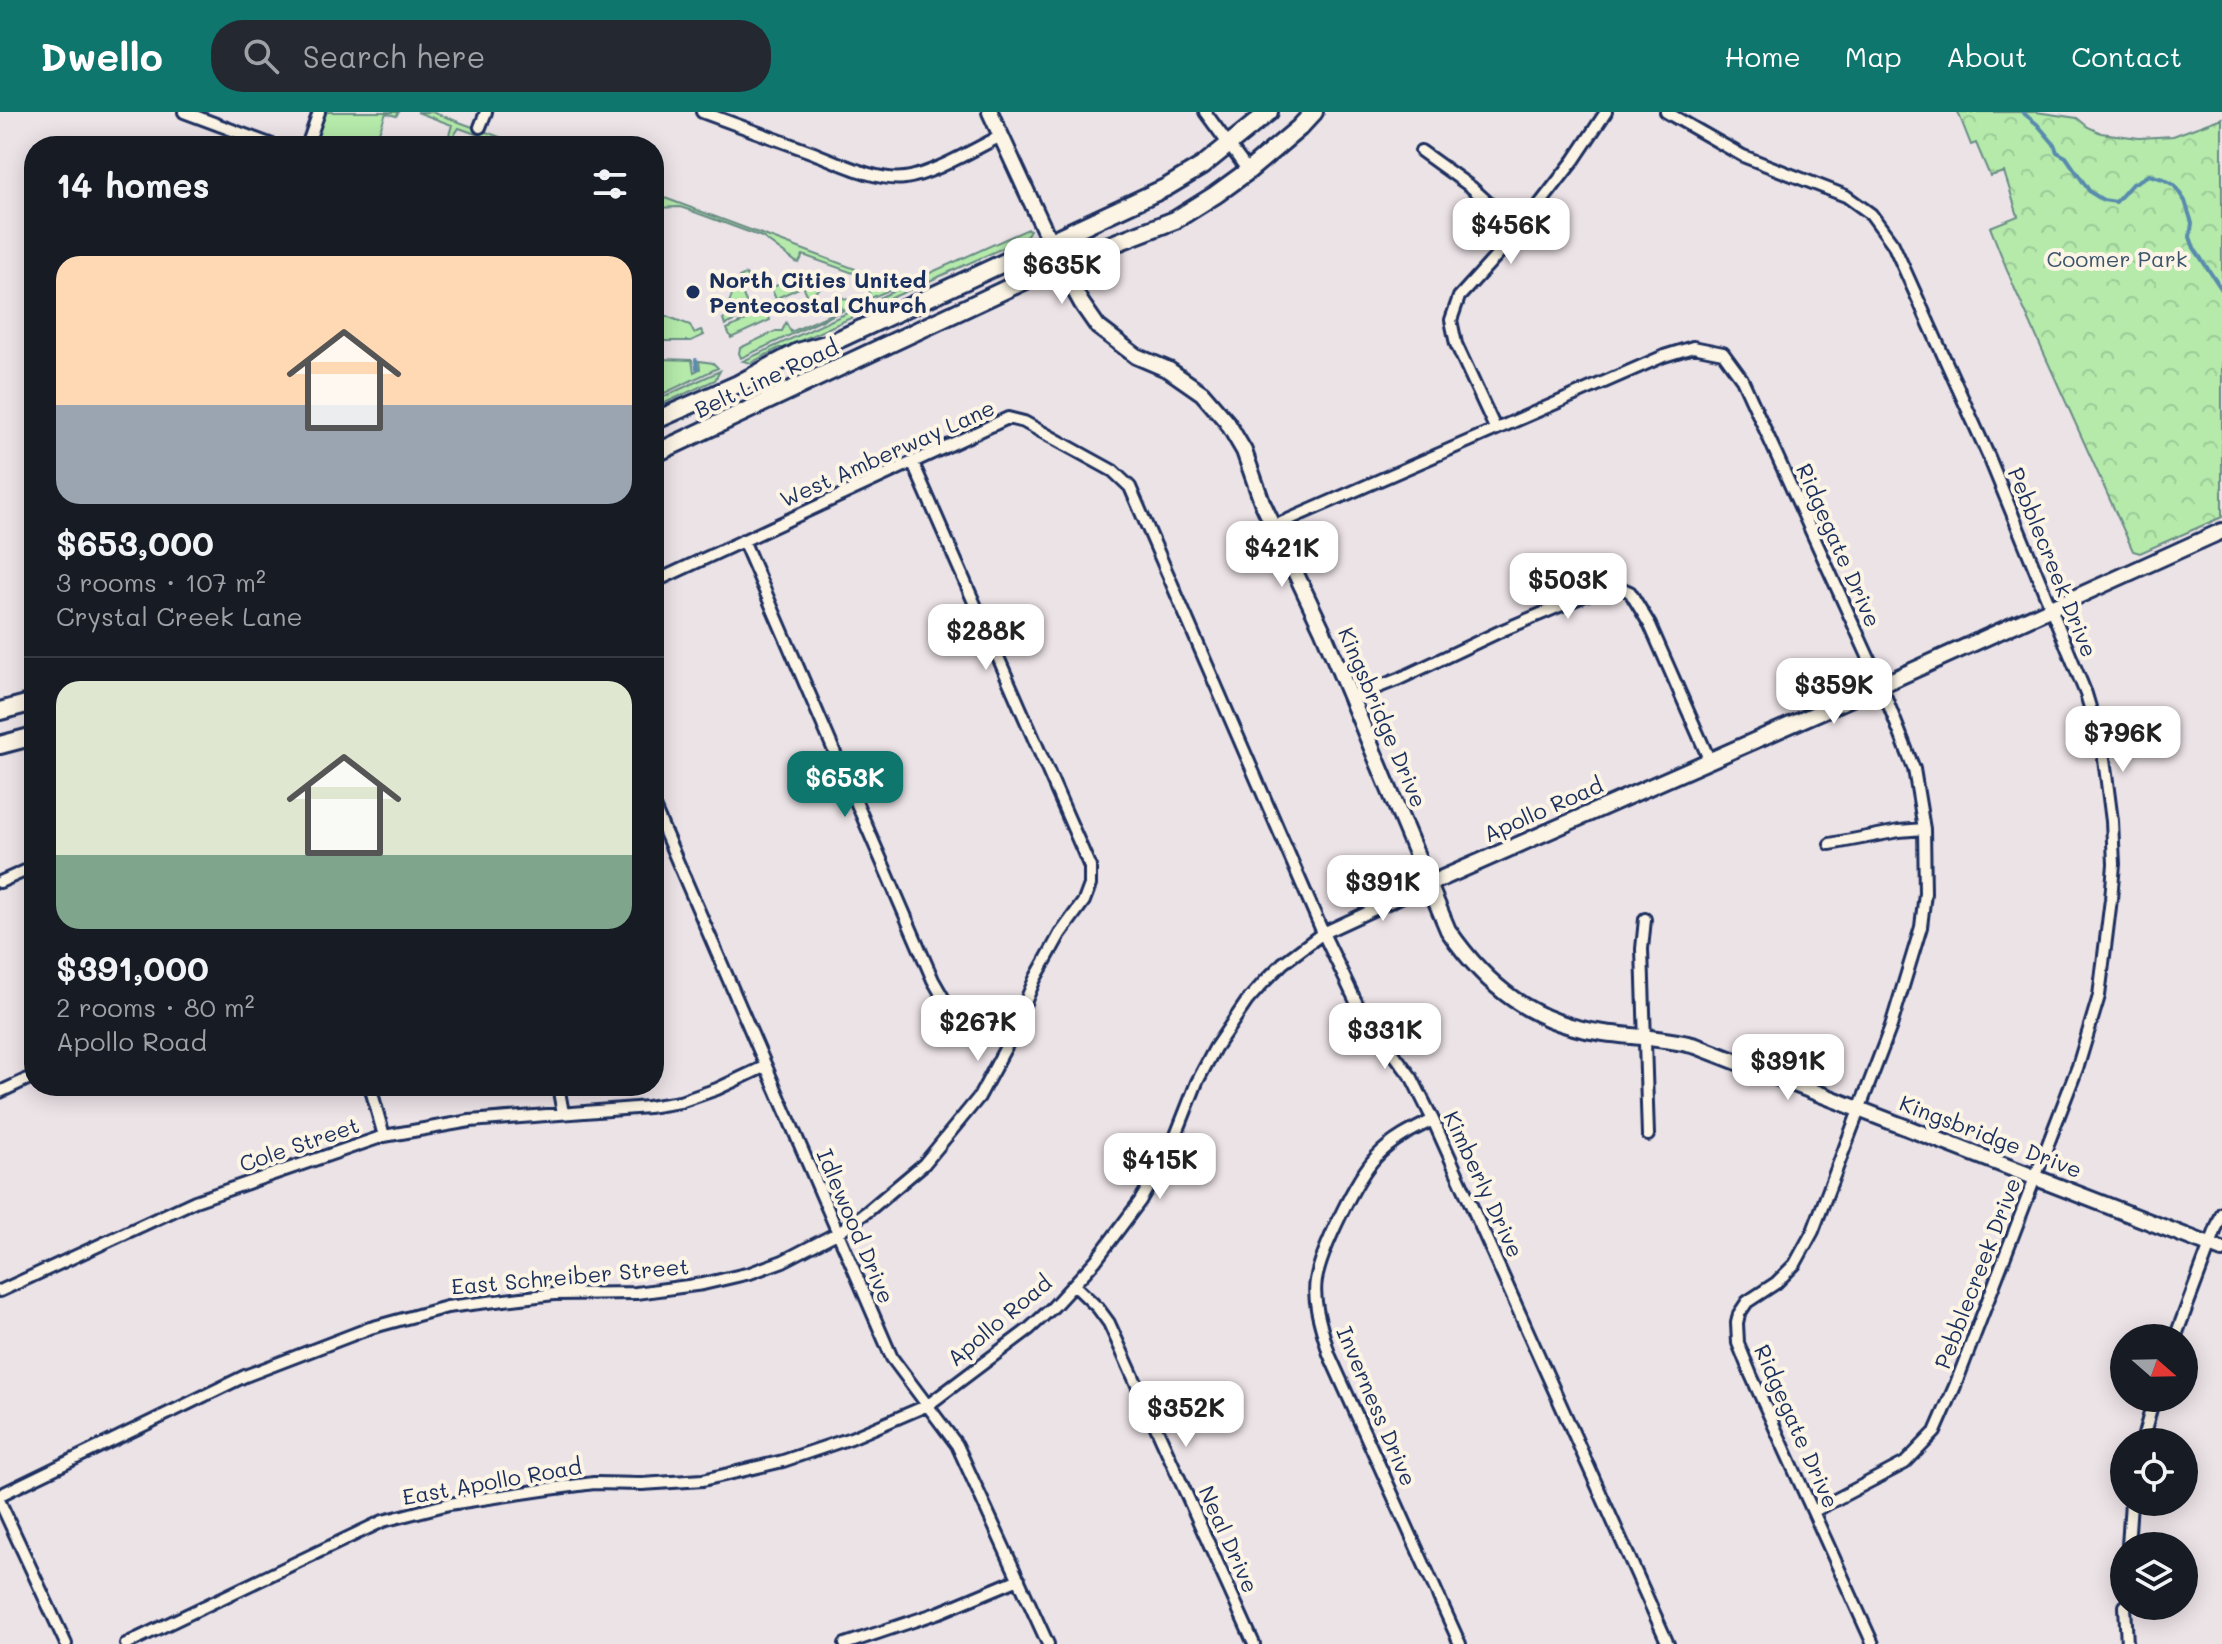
<!DOCTYPE html>
<meta charset="utf-8">
<style>
:root{--surface:#171b24;--page:#242831;--text:#f1f3f6;--muted:#9ea1a6;--line:#363941;--accent:#0f766e}
body{margin:0;font-family:Mali,sans-serif;background:var(--page);color:var(--text);height:100vh;display:flex;flex-direction:column;font-size:30px;white-space:nowrap}
*{box-sizing:border-box;margin:0}
p{font-size:26px;color:var(--muted)}
.icon{flex:none;width:44px;height:44px;fill:none;stroke:currentColor;stroke-width:2;stroke-linecap:round;stroke-linejoin:round}
.map{position:relative;flex:1;overflow:hidden}
.side{position:absolute;left:24px;top:24px;width:640px;height:960px;display:flex;flex-direction:column;background:var(--surface);border-radius:32px;box-shadow:0 4px 20px #0003}
.side>*{flex:none}
.needle{width:52px;rotate:110deg}
.controls{position:absolute;left:2110px;top:1212px;display:grid;gap:16px}
.controls a{display:grid;place-items:center;width:88px;height:88px;border-radius:50%;background:var(--surface);box-shadow:0 4px 20px #0003;font-size:40px}
.price{position:absolute;translate:-50% -68px;padding:0 18px;border-radius:16px;background:#fff;color:#222;font-size:26px;line-height:52px;filter:drop-shadow(0 2px 4px #0008)}
.price::after{content:'';position:absolute;left:50%;top:48px;width:24px;height:18px;margin-left:-12px;background:inherit;clip-path:polygon(0 0,100% 0,50% 100%)}
.price.selected{background:var(--accent);color:#fff}
ul{padding:0;list-style:none}
li{display:grid;align-content:center;gap:16px;height:424px;padding:0 32px}
li+li{border-top:2px solid var(--line)}
li span{display:grid;place-items:center;height:248px;border-radius:24px;color:#555}
li>.icon{margin-inline-start:auto}
span .icon{width:144px;height:144px;fill:#fffc;stroke-width:1}
li b{font-size:34px}
h2{display:flex;justify-content:space-between;align-items:center;height:96px;padding:0 32px;font-size:34px}
header{display:flex;align-items:center;gap:48px;box-sizing:border-box;height:112px;padding:0 40px;background:var(--accent);color:#fff}
header strong{font-size:38px}
nav{display:flex;gap:44px;margin-inline-start:auto;font-size:28px}
.search{width:560px;height:72px;background:var(--page);display:flex;align-items:center;gap:20px;box-sizing:border-box;padding:0 28px;border-radius:32px;color:var(--muted);font-size:30px}
.map>svg:first-child{display:block}
.green{fill:#b5eaab;stroke:#688c84;stroke-width:2}
.park{fill:url(#park-crowns);stroke:#688c84;stroke-width:2}
.lines{fill:none;stroke-linecap:round;stroke-linejoin:round}
.stream{stroke:#588bac;stroke-width:4}
.street-casing{stroke:#1b2f5e;stroke-width:16}
.secondary-casing{stroke:#1b2f5e;stroke-width:20}
.primary-casing{stroke:#1b2f5e;stroke-width:22}
.street{stroke:#fcf5e5;stroke-width:10}
.secondary{stroke:#fcf5e5;stroke-width:14}
.primary{stroke:#fcf5e5;stroke-width:16}
.poi-dot{fill:#1b2f5e;stroke:#fcf5e5;stroke-width:3}
.labels{text-anchor:middle;dominant-baseline:central;stroke-width:8;stroke-linejoin:round;paint-order:stroke}
.park-label{font-size:22px;fill:#3a546d;stroke:#fcf5e5}
.poi-label{font-size:22px;font-weight:bold;fill:#1b2f5e;stroke:#fcf5e5;text-anchor:start}
.street-label{font-size:22px;fill:#1b2f5e;stroke:#fcf5e5}
</style>
<header>
<strong>Dwello</strong>
<div class="search"><svg class="icon" aria-label="search" viewBox="0 0 24 24"><circle cx="10" cy="10" r="6"/><path d="M15 15l6 6"/></svg>Search here</div>
<nav><a>Home</a><a>Map</a><a>About</a><a>Contact</a></nav>
</header>
<div class="map">
<svg width="2222" height="1532" viewBox="0 0 2222 1532">
<defs>
<pattern id="park-crowns" width="20" height="18" patternUnits="userSpaceOnUse" patternTransform="scale(2)"><rect width="20" height="18" fill="#b5eaab"/><path d="M2 6a3 3 0 1 1 6 0M12 15a3 3 0 1 1 6 0" fill="none" stroke="#9bc996"/></pattern>
</defs>
<rect width="100%" height="100%" fill="#ece3e7"/>
<filter id="ink" filterUnits="userSpaceOnUse"><feTurbulence type="fractalNoise" baseFrequency=".0125" numOctaves="2"/><feDisplacementMap in="SourceGraphic" scale="16" xChannelSelector="R" yChannelSelector="G"/><feConvolveMatrix kernelMatrix="1 2 1 2 8 2 1 2 1" color-interpolation-filters="sRGB"/></filter>
<g filter="url(#ink)">
<!-- green -->
<path class="green" d="M 323,0 L 399,0 L 396,4 L 386,1 L 374,34 L 314,34 L 314,26 Z
M 417,0 L 432,0 L 524,34 L 509,34 L 459,16 L 453,25 L 449,23 L 452,13 Z
M 654,82 L 890,170 L 921,165 L 1028,117 L 1030,118 L 1025,126 L 878,192 L 873,189 L 905,174 L 910,169 L 871,186 L 869,181 L 873,168 L 803,143 L 799,151 L 796,150 L 762,125 L 689,98 L 680,95 L 654,96 Z
M 746,162 L 749,168 L 739,174 L 751,201 L 725,213 L 723,207 L 730,203 L 727,196 L 739,165 Z
M 795,165 L 819,177 L 808,184 L 803,174 L 779,185 L 783,195 L 780,196 L 771,176 Z
M 839,184 L 857,192 L 741,246 L 739,241 L 740,236 L 776,219 L 782,219 L 786,211 L 791,220 L 842,197 L 838,187 Z
M 858,196 L 853,205 L 784,236 L 779,236 L 751,251 L 743,249 Z
M 767,198 L 770,208 L 731,226 L 727,217 Z
M 661,202 L 690,213 L 694,221 L 701,218 L 704,223 L 691,229 L 663,229 Z
M 662,247 L 692,248 L 694,260 L 700,257 L 699,249 L 713,251 L 718,256 L 654,286 L 654,259 L 663,258 Z
M 720,259 L 715,268 L 654,296 L 654,289 Z"/>
<!-- park -->
<path class="park" d="M 1958,0 L 2036,0 L 2077,6 L 2088,15 L 2101,21 L 2139,26 L 2173,24 L 2222,6 L 2222,405 L 2140,441 L 2133,439 L 2014,175 L 1990,115 L 2018,104 L 2004,60 L 1990,64 L 1976,31 L 1971,33 Z"/>
<g class="lines">
<!-- stream -->
<path class="stream" d="M 2022,0 L 2037,12 L 2054,32 L 2057,40 L 2066,45 L 2090,80 L 2103,88 L 2116,90 L 2131,73 L 2149,63 L 2163,67 L 2174,73 L 2185,89 L 2192,111 L 2190,125 L 2194,136 L 2222,178
M 696,248 L 697,256"/>
<!-- street casing -->
<g class="street-casing">
<path id="street" d="M 184,0 L 275,34
M 702,0 C 738,13 775,27 811,40 C 837,50 877,70 905,66 C 933,62 974,37 1001,24
M 1205,0 L 1248,59
M 1666,0 L 1743,44 L 1846,84 L 1871,102 L 1893,132 L 1989,345 L 2086,582 L 2103,639 L 2112,709 L 2114,752 L 2111,787 L 2099,884 L 2078,954 L 1955,1274 L 1935,1320 L 1905,1351 L 1814,1399
M 480,15 L 486,0
M 307,34 L 319,0
M 1421,39 L 1471,75 L 1519,119
M 1495,316 L 1456,232 L 1451,208 L 1459,185 L 1519,119 L 1574,48 L 1606,0
M 1274,414 L 1664,244 L 1693,235 L 1723,241 L 1742,267 L 1881,573 L 1914,657 L 1924,717 L 1925,781 L 1921,815 L 1891,914 L 1813,1119 L 1795,1152 L 1776,1171 L 1747,1190 L 1739,1202 L 1737,1211 L 1738,1231 L 1751,1263 L 1873,1532
M 743,428 L 933,868 L 949,896 L 974,913 L 1008,931
M 654,470 L 1008,306 L 1024,310 L 1113,359 L 1130,375 L 1323,821 L 1358,894 L 1412,966 L 1433,1008 L 1668,1532
M 1350,586 L 1399,567 L 1503,518 L 1605,475 L 1616,474 L 1630,480 L 1650,513 L 1709,647
M 654,695 L 892,1246 L 957,1333 L 1048,1532
M 1830,732 L 1899,719 L 1924,717
M 0,770 L 34,755
M 1645,807 L 1642,837 L 1648,1023
M 370,974 L 384,1024
M 558,974 L 563,1001
M 0,980 L 34,964
M 1433,1008 C 1412,1018 1392,1028 1376,1045 C 1356,1066 1321,1139 1316,1168 C 1312,1191 1323,1220 1329,1242 L 1460,1532
M 1074,1173 L 1098,1196 L 1109,1211 L 1254,1532
M 0,1179 L 195,1089 L 384,1024 L 470,1009 L 648,995 L 680,990 L 717,977 L 766,954
M 2175,1226 L 2222,1101
M 2142,1330 L 2154,1286
M 0,1383 L 245,1264 L 370,1216 L 447,1195 L 554,1182 L 636,1181 L 703,1172 L 750,1161 L 783,1149 L 837,1121 L 868,1099 L 924,1052 L 979,985 L 1008,931 L 1035,867 L 1049,842 L 1060,822 L 1084,789 L 1090,773 L 1090,755 L 913,351
M 0,1390 L 66,1532
M 2128,1434 L 2131,1390
M 2125,1494 L 2127,1532
M 126,1532 L 383,1409 L 449,1392 L 549,1377 L 594,1371 L 642,1372 L 703,1368 L 783,1349 L 851,1326 L 928,1293 L 1029,1217 L 1053,1195 L 1096,1148 L 1140,1089 L 1155,1063 L 1171,1036 L 1197,970 L 1215,936 L 1247,889 L 1264,870 L 1283,851 L 1323,821 L 1429,772
M 845,1532 L 940,1500 L 1019,1467"/>
</g>
<!-- secondary casing -->
<g class="secondary-casing">
<path id="secondary" d="M 990,0 L 1060,152 L 1082,192 L 1098,215 L 1136,244 L 1169,258 L 1202,281 L 1227,310 L 1244,339 L 1262,390 L 1322,517 L 1448,818 C 1487,875 1533,912 1604,921 C 1635,925 1665,926 1696,934 L 2222,1138
M 1429,772 L 1881,573 L 2222,419"/>
</g>
<!-- primary casing -->
<g class="primary-casing">
<path id="primary" d="M 654,309 L 738,272 L 798,240 L 833,230 L 1167,75 L 1202,54 L 1269,0
M 654,342 L 1060,152 L 1175,108 L 1215,83 L 1248,59 L 1299,16 L 1314,0
M 0,599 L 34,590
M 0,633 L 34,624"/>
</g>
<!-- street -->
<use href="#street" class="street"/>
<!-- secondary -->
<use href="#secondary" class="secondary"/>
<!-- primary -->
<use href="#primary" class="primary"/>
</g>
</g>
<!-- markers -->
<circle class="poi-dot" cx="693" cy="180" r="8"/>
<g class="labels">
<!-- park labels -->
<g class="park-label">
<text x="2117" y="146">Coomer Park</text>
</g>
<!-- poi labels -->
<g class="poi-label">
<text x="709" y="167">North Cities United<tspan x="709" dy="25">Pentecostal Church</tspan></text>
</g>
<!-- street labels -->
<g class="street-label">
<text transform="translate(766 266) rotate(-25)">Belt Line Road</text>
<text transform="translate(887 341) rotate(-24)">West Amberway Lane</text>
<text transform="translate(1839 433) rotate(66)">Ridgegate Drive</text>
<text transform="translate(2053 450) rotate(68)">Pebblecreek Drive</text>
<text transform="translate(1383 605) rotate(67)">Kingsbridge Drive</text>
<text transform="translate(1543 697) rotate(-24)">Apollo Road</text>
<text transform="translate(1991 1024) rotate(21)">Kingsbridge Drive</text>
<text transform="translate(299 1032) rotate(-19)">Cole Street</text>
<text transform="translate(1484 1072) rotate(65)">Kimberly Drive</text>
<text transform="translate(856 1114) rotate(67)">Idlewood Drive</text>
<text transform="translate(1977 1161) rotate(-69)">Pebblecreek Drive</text>
<text transform="translate(570 1164) rotate(-5)">East Schreiber Street</text>
<text transform="translate(999 1208) rotate(-40)">Apollo Road</text>
<text transform="translate(1377 1294) rotate(67)">Inverness Drive</text>
<text transform="translate(1797 1314) rotate(66)">Ridgegate Drive</text>
<text transform="translate(492 1369) rotate(-10)">East Apollo Road</text>
<text transform="translate(1229 1427) rotate(66)">Neal Drive</text>
</g>
</g>
</svg>
<div class="controls">
<a><svg class="needle" viewBox="-14 -14 28 28"><path d="M0-13l5 13h-10z" fill="#e53935"/><path d="M0 13l5-13h-10z" fill="#9ea1a6"/></svg></a>
<a><svg class="icon" aria-label="locate" viewBox="0 0 24 24"><circle cx="12" cy="12" r="6"/><path d="M12 2v4M12 18v4M2 12h4M18 12h4"/></svg></a>
<a><svg class="icon" aria-label="layers" viewBox="0 0 24 24"><path d="M12 4l9 5-9 5-9-5zM3 14l9 5 9-5"/></svg></a>
</div>
<b class="price" style="left:1511px;top:154px">$456K</b>
<b class="price" style="left:1062px;top:194px">$635K</b>
<b class="price" style="left:1282px;top:477px">$421K</b>
<b class="price" style="left:1568px;top:509px">$503K</b>
<b class="price" style="left:986px;top:560px">$288K</b>
<b class="price" style="left:1834px;top:614px">$359K</b>
<b class="price" style="left:2123px;top:662px">$796K</b>
<b class="price selected" style="left:845px;top:707px">$653K</b>
<b class="price" style="left:1383px;top:811px">$391K</b>
<b class="price" style="left:978px;top:951px">$267K</b>
<b class="price" style="left:1385px;top:959px">$331K</b>
<b class="price" style="left:1788px;top:990px">$391K</b>
<b class="price" style="left:1160px;top:1089px">$415K</b>
<b class="price" style="left:1186px;top:1337px">$352K</b>
<section class="side">
<h2>14 homes<svg class="icon" aria-label="filters" viewBox="0 0 24 24"><path d="M4 7h16M4 17h16"/><circle cx="9" cy="7" r="2"/><circle cx="15" cy="17" r="2"/></svg></h2>
<ul>
<li><span style="background:linear-gradient(#ffd9b3 60%,#9aa5b1 0)"><svg class="icon" aria-label="home" viewBox="0 0 24 24"><path d="M3 11l9-7 9 7M6 9v11h12V9"/></svg></span><div><b>$653,000</b><p>3 rooms · 107 m²</p><p>Crystal Creek Lane</p></div></li>
<li><span style="background:linear-gradient(#dfe7d0 70%,#7fa58c 0)"><svg class="icon" aria-label="home" viewBox="0 0 24 24"><path d="M3 11l9-7 9 7M6 9v11h12V9"/></svg></span><div><b>$391,000</b><p>2 rooms · 80 m²</p><p>Apollo Road</p></div></li>
</ul>
</section>
</div>
